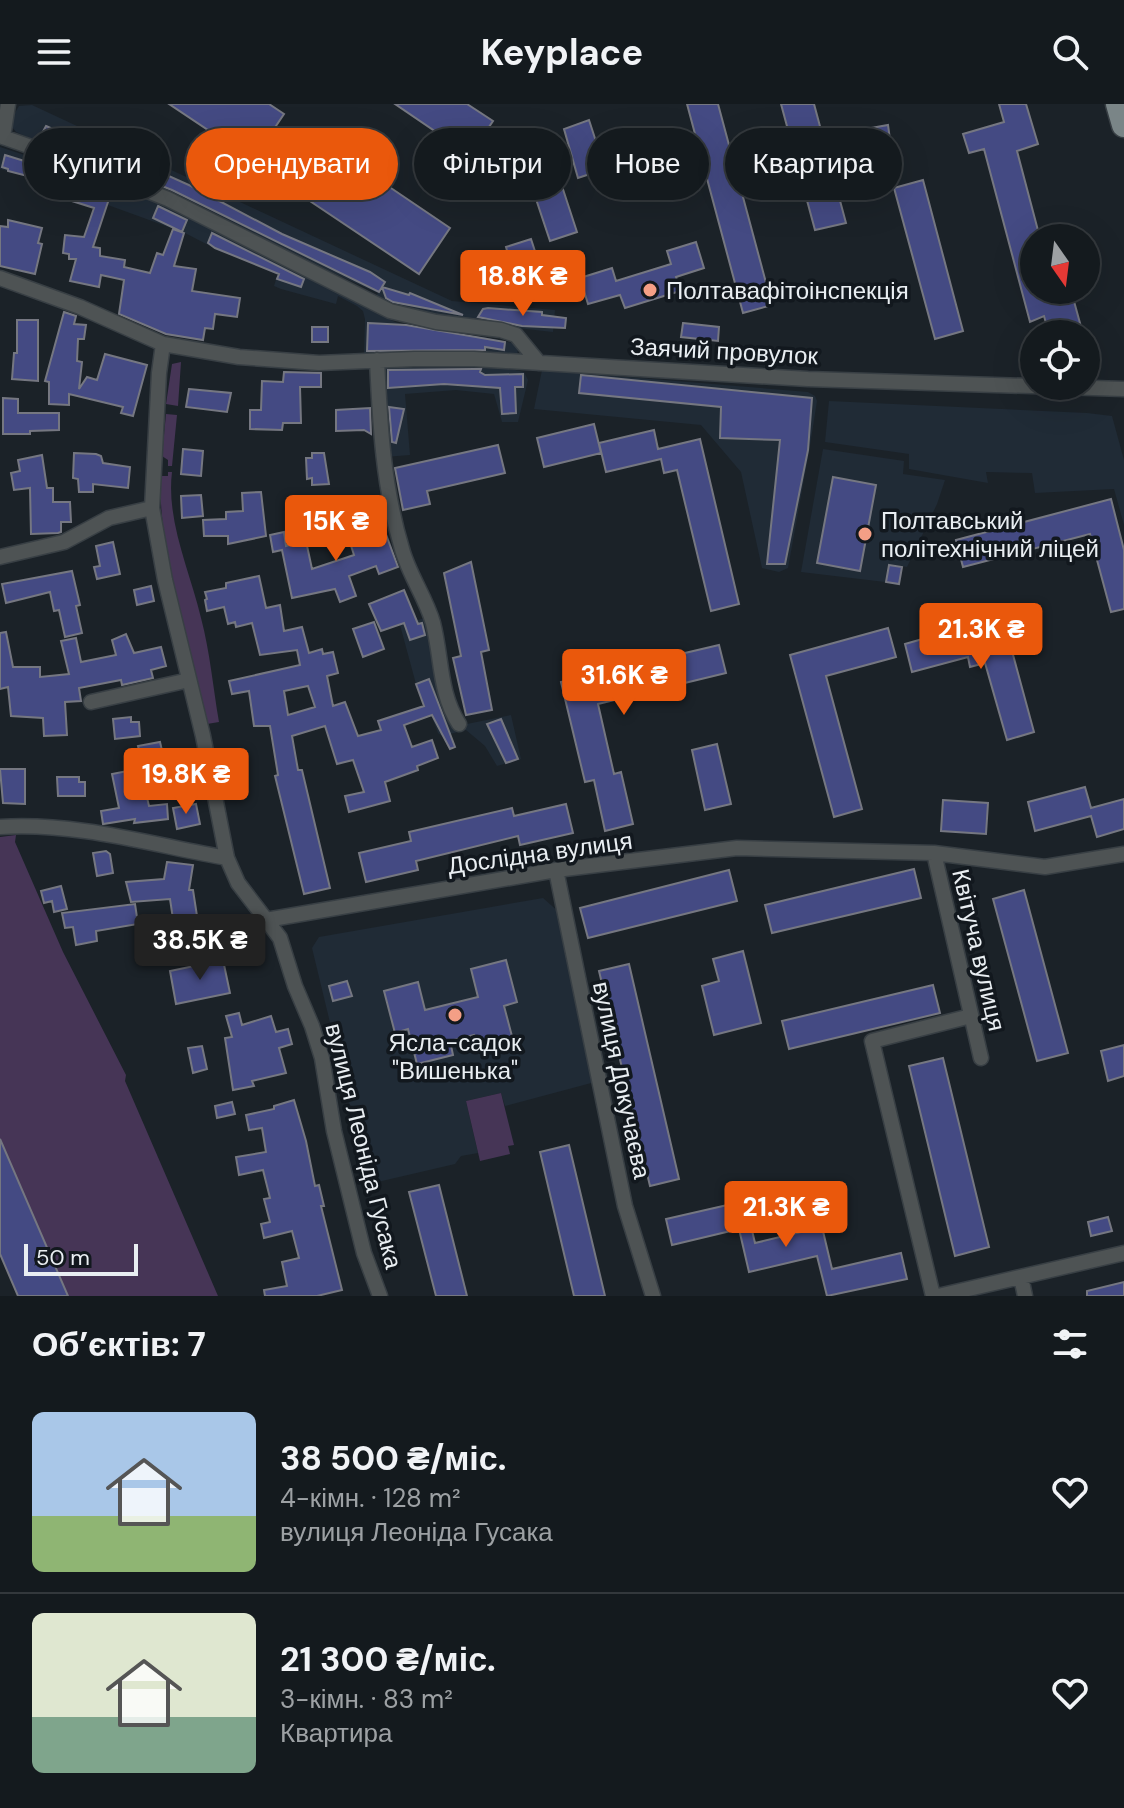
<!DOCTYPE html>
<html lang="uk">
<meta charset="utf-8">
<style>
:root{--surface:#141a1e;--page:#21272b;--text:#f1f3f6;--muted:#9da1a4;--line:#33383c;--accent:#ea580c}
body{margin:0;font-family:"DM Sans",sans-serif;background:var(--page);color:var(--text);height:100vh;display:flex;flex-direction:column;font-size:30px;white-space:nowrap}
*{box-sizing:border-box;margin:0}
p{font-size:26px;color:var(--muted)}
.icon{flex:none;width:44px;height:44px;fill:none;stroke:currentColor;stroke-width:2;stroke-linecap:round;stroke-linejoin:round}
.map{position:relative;height:1192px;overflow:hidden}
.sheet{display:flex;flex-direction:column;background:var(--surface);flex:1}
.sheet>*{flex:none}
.guide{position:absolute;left:24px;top:24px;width:1076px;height:72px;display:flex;gap:16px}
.needle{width:52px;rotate:166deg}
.controls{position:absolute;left:1020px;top:120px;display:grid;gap:16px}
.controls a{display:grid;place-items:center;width:80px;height:80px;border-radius:50%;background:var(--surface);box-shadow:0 8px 32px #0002,0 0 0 2px var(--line);font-size:40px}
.scale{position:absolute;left:24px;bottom:20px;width:114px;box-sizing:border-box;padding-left:8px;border:4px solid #e9eef2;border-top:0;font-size:22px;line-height:28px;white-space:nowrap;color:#e9eef2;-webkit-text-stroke:6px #12181e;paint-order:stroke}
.price{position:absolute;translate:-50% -68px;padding:0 18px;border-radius:8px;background:var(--accent);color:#fff;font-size:26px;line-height:52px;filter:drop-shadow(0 2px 4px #0008)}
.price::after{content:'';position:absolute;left:50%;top:48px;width:24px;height:18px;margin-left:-12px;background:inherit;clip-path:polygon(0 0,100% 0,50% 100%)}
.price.active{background:#222;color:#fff}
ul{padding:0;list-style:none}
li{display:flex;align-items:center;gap:24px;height:200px;padding:0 32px}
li+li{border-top:2px solid var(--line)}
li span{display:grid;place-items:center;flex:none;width:224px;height:160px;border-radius:12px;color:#555}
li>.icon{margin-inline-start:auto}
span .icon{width:96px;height:96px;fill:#fffc;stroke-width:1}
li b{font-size:34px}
h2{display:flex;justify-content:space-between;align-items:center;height:96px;padding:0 32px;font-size:34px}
.chip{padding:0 28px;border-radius:36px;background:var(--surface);box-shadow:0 8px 32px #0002,0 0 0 2px var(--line);font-size:28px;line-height:72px}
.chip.active{background:var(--accent);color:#fff}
header{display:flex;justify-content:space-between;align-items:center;height:104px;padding:0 32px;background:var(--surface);font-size:36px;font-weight:700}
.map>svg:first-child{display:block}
.built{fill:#202b36}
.green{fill:#463556}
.building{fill:#444a83;stroke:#757781;stroke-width:2;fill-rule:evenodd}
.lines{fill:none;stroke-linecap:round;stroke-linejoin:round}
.minor-casing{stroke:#383f44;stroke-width:17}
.primary-casing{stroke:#383f44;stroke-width:27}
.minor{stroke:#4e5354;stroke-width:14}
.primary{stroke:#7a8587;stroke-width:24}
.poi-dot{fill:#f49f86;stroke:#12181e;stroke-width:3}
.labels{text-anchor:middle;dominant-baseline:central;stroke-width:7;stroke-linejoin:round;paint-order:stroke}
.poi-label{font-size:24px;fill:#e9eef2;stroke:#12181e;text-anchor:start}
.street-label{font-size:24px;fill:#e9eef2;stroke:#12181e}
</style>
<header><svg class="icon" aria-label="menu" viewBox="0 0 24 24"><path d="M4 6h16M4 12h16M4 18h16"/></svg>Keyplace<svg class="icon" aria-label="search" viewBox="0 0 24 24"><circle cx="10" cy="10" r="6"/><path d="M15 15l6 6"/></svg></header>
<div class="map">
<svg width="1124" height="1192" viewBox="0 0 1124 1192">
<rect width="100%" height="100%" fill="#1b2228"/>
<!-- built -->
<path class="built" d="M 32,1 L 452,197 L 555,206 L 553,228 L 453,217 L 405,202 L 403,205 L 392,201 L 376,192 L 378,189 L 16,28 L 9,19 L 19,2 Z
M 0,43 L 146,91 L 395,218 L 426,227 L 483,233 L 513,239 L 518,244 L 517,253 L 364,251 L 365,215 L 363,207 L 357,202 L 338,192 L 336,200 L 281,185 L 274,182 L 278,169 L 214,144 L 185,129 L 39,76 L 0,65 Z
M 410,260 L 507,264 L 524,268 L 528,276 L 518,318 L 502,318 L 494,290 L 456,286 L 405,290 L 410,351 L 385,353 L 383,261 Z
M 542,266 L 808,288 L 815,292 L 817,297 L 809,348 L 788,464 L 779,468 L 762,464 L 741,368 L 701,321 L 534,305 Z
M 829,297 L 1087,309 L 1112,312 L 1124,356 L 1124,421 L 1114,385 L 1035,389 L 1032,369 L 986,368 L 988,379 L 909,365 L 909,350 L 825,338 Z
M 823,345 L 904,357 L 903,370 L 945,376 L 937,400 L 907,463 L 888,460 L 885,478 L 801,468 Z
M 425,514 L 457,622 L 511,611 L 521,655 L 497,662 L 485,642 L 466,626 L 442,632 L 438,629 L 423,589 L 419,589 L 416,580 L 400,521 Z
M 543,794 L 560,809 L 595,978 L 505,1002 L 501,989 L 466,997 L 478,1049 L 461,1052 L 455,1060 L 369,1080 L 312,844 L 319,833 Z"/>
<!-- green -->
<path class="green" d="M 181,258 L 178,302 L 166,300 L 172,260 Z
M 166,310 L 177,311 L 172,362 L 168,362 L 168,356 L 162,352 Z
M 168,368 L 172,368 C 166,417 190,467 201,514 C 210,548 213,583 219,618 L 207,620 C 188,538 160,458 160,372 L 168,372 Z
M 16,731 L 15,738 L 63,848 L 126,971 L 125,977 L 218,1192 L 68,1192 L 0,1035 L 0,733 Z
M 501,989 L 514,1041 L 508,1042 L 510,1050 L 480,1057 L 466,997 Z"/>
<!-- building -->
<path class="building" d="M 169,0 L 269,0 L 284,10 L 253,56 Z
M 395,0 L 467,0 L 493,17 L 470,51 Z
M 687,0 L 718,0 L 772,201 L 743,209 Z
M 781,0 L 814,0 L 846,119 L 815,126 Z
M 999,0 L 1026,0 L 1038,40 L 1017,47 L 1040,134 L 1034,134 L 1034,186 L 1054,186 L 1057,195 L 1072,190 L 1083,230 L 1049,230 L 1044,212 L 1030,218 L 984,45 L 969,49 L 963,30 L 1004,18 Z
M 589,16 L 605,65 L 578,74 L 564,25 Z
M 888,21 L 891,43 L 858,49 L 854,27 Z
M 46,22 L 151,68 L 168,74 L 169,72 L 191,82 L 282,130 L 370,168 L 385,178 L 382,183 L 409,191 L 410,189 L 463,211 L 393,198 L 386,194 L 382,183 L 379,188 L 172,86 L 57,41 L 40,33 Z
M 314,32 L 450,124 L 419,170 L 283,79 Z
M 5,51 L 34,60 L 60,64 L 55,79 L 8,67 L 8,65 L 2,63 Z
M 559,73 L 577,128 L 550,137 L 536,95 L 538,94 L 534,81 Z
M 923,76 L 963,227 L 935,235 L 894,84 Z
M 78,78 L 111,89 L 93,143 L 100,144 L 100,152 L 125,156 L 124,163 L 150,169 L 157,149 L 163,151 L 173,125 L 184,129 L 174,162 L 196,165 L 192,187 L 240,194 L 237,213 L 215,210 L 213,225 L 205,224 L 203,236 L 166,230 L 119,210 L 124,176 L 101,171 L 99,183 L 70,177 L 76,155 L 69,155 L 69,150 L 63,149 L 65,131 L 84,133 L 94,104 L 72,97 Z
M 158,102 L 187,116 L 182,128 L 153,114 Z
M 8,116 L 42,124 L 38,139 L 42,140 L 35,170 L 0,162 L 0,122 L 8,123 Z
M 212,129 L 304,175 L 301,183 L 277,175 L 279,170 L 215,144 L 208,139 Z
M 531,135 L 547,184 L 520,193 L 506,143 Z
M 696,138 L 704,164 L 676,173 L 680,187 L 625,204 L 620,191 L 588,200 L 580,174 L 612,164 L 616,177 L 671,160 L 667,147 Z
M 488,204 L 542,208 L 542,211 L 566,214 L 565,224 L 522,222 L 478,213 L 483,205 Z
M 64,208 L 76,212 L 74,220 L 86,221 L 84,235 L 78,235 L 77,257 L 82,258 L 79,285 L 87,273 L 97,276 L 105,250 L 147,261 L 133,312 L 121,309 L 123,303 L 69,290 L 69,301 L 49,300 L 49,278 L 45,277 Z
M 17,216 L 38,216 L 38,277 L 12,275 L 14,249 L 17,249 Z
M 368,219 L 406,221 L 505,238 L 504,246 L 485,243 L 485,246 L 367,247 Z
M 683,219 L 719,223 L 718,237 L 681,233 Z
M 312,223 L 328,223 L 328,238 L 312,238 Z
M 474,265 L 481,265 L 480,268 L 485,271 L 523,270 L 523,283 L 515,283 L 516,309 L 502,310 L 500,284 L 444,280 L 388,284 L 388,266 Z
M 284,268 L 321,269 L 321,283 L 300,283 L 301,319 L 283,319 L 282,326 L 250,325 L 250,306 L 261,306 L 262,277 L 283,278 Z
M 581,271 L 812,294 L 808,346 L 785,460 L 767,460 L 780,336 L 720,334 L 721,303 L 579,289 Z
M 189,285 L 231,289 L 227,308 L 186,303 Z
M 3,294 L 18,295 L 18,309 L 59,309 L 59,326 L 30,327 L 30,330 L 3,330 Z
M 389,303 L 404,305 L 396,339 L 392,338 Z
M 370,304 L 371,330 L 364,326 L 336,327 L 336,306 Z
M 594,320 L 601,349 L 544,363 L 537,334 Z
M 654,326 L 658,345 L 700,335 L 739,500 L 711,507 L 677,366 L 664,369 L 661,355 L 606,368 L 599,339 Z
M 498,341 L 505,369 L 427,387 L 430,400 L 403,406 L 395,364 Z
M 183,345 L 203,347 L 201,372 L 181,370 Z
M 74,349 L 96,350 L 101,352 L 103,359 L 130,363 L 128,384 L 93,380 L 93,388 L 79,388 L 78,375 L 73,374 Z
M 312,349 L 324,349 L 329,380 L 312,381 L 312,374 L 307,375 L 306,354 L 312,354 Z
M 42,351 L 47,384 L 53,384 L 53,398 L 70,398 L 71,418 L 61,418 L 61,428 L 58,429 L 31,430 L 30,384 L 14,386 L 11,369 L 20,367 L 18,356 Z
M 833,373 L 876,381 L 860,467 L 817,459 Z
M 261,388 L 266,432 L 228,440 L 228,432 L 204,432 L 203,416 L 226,415 L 226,408 L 243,407 L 242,389 Z
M 201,391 L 203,412 L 182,414 L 181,392 Z
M 1111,395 L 1124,446 L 1124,505 L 1111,508 L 1090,430 L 963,463 L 956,436 Z
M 381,417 L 398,463 L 379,470 L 376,462 L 349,472 L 356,492 L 340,498 L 335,485 L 292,494 L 282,446 L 273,448 L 270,431 L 284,428 L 286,442 L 306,437 L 312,465 L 354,451 L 347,429 Z
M 113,438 L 120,470 L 97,475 L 94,463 L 100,462 L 96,442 Z
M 471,458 L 489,546 L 481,548 L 492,606 L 466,611 L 453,554 L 461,552 L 444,469 Z
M 889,461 L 902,463 L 899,480 L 886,478 Z
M 72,467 L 80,501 L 76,502 L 82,529 L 65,533 L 59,506 L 54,507 L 50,488 L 6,499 L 2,480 Z
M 259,472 L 266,504 L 280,501 L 284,527 L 302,523 L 309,549 L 322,545 L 323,550 L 333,548 L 338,569 L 327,572 L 333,602 L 345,598 L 358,632 L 381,626 L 378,617 L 424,602 L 416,580 L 429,575 L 455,643 L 450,645 L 432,611 L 404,621 L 412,643 L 432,636 L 438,654 L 417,662 L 418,666 L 385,678 L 390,697 L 349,708 L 345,692 L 364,688 L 353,656 L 337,660 L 325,622 L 292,632 L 298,666 L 302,666 L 330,784 L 304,790 L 275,672 L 278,671 L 270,622 L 254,622 L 249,587 L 232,590 L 229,577 L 300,561 L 297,546 L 260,551 L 252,519 L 236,523 L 235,518 L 228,520 L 224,503 L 207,507 L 205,496 L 207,495 L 205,488 L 226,484 L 226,479 ZM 308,582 L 315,603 L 288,611 L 284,587 Z
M 151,482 L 154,497 L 137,501 L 134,486 Z
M 404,486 L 418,520 L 422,519 L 425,531 L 410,536 L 404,519 L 381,527 L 369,500 Z
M 374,518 L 384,545 L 363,553 L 353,525 Z
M 888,524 L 896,553 L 826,572 L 862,705 L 834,713 L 790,551 Z
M 961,524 L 964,537 L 1006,525 L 1034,628 L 1007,636 L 985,559 L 970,563 L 968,553 L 912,568 L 905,540 Z
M 6,528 L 13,563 L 40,563 L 40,573 L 69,570 L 61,537 L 76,534 L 81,558 L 116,551 L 112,536 L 126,530 L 134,549 L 161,543 L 166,562 L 151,566 L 153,574 L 122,581 L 121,576 L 79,584 L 81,597 L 65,598 L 67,631 L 44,632 L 43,614 L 11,612 L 8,583 L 0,585 L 0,529 Z
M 719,541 L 726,569 L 598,600 L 614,670 L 621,668 L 633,720 L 605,727 L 594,676 L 585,678 L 561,578 Z
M 131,613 L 131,618 L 139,618 L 140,632 L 115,635 L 113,615 Z
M 501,615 L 518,655 L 506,659 L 487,620 Z
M 160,638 L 164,655 L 143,661 L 138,642 Z
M 717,640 L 731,700 L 705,706 L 692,646 Z
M 186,649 L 189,666 L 170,669 L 168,651 Z
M 143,664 L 145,676 L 143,677 L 149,702 L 167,700 L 168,715 L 134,719 L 135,715 L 103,720 L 101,707 L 119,704 L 112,670 Z
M 0,665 L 25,665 L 25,700 L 3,699 Z
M 57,673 L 79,673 L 79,678 L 85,678 L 85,692 L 58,692 Z
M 1085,683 L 1091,704 L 1124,695 L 1124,725 L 1097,733 L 1091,712 L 1035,727 L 1028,698 Z
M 943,696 L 988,699 L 986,730 L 941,727 Z
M 196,700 L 200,720 L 177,725 L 173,704 Z
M 566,700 L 573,729 L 520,741 L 518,732 L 416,757 L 418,766 L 366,778 L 359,749 L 411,737 L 409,728 L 512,704 L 514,712 Z
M 106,747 L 110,750 L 113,769 L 97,772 L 93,749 Z
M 167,758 L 193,761 L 189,786 L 193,786 L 197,812 L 173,815 L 170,795 L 131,798 L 126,778 L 164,775 Z
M 914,765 L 921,794 L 772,829 L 765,801 Z
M 729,766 L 737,797 L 588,834 L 580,804 Z
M 61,782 L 67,805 L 54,808 L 52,797 L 44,799 L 41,787 Z
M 1024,786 L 1068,949 L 1037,957 L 993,795 Z
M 135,800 L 138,820 L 96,827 L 97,837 L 76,841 L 73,823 L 65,824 L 62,809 Z
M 743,847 L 761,919 L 714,931 L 702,882 L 719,877 L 713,855 Z
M 223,856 L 230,889 L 176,900 L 170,867 Z
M 506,856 L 517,898 L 504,902 L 513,936 L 477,945 L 474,931 L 450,937 L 453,951 L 417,960 L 408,925 L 395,929 L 384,887 L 418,878 L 425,906 L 478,893 L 471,865 Z
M 629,860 L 679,1075 L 650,1082 L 599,867 Z
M 347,877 L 352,892 L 333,897 L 329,882 Z
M 933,881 L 940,909 L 789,945 L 782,917 Z
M 239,909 L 242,921 L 271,912 L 276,928 L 288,925 L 292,940 L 279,944 L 286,969 L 252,977 L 254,982 L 233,986 L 225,934 L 232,933 L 226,912 Z
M 1124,941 L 1124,972 L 1108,977 L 1101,947 Z
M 202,942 L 207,965 L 193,969 L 188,944 Z
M 943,954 L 989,1143 L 955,1152 L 909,962 Z
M 294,996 L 306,1037 L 315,1082 L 319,1081 L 324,1102 L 321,1102 L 342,1186 L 317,1192 L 265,1192 L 264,1186 L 287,1182 L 282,1158 L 299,1154 L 292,1127 L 264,1134 L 261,1120 L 270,1118 L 264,1095 L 270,1094 L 263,1066 L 239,1071 L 236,1053 L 266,1048 L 262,1024 L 249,1026 L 246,1011 L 274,1005 L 274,1002 Z
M 232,998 L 235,1010 L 217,1014 L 215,1002 Z
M 0,1035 L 68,1192 L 18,1192 L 0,1150 Z
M 569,1041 L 605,1192 L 574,1192 L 540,1048 Z
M 439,1081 L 443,1097 L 467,1192 L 436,1192 L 409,1088 Z
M 745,1097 L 755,1139 L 822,1123 L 832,1165 L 901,1149 L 907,1175 L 827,1192 L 817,1152 L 749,1168 L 739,1125 L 672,1141 L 666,1115 Z
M 1108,1113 L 1112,1127 L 1091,1132 L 1088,1118 Z
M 1124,1178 L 1124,1192 L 1087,1192 L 1087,1187 Z"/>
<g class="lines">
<!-- minor casing -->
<g class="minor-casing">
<path id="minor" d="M 0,32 L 77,59 L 168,95 L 390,207 L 436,218 L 501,226 L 516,231 L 539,259
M 3,33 L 8,0
M 0,174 L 80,203 L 163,240 L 239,253 L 319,259 L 414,255 L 474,255 L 808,275 L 1124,285
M 163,240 L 159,269 L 152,404 L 165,476 L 203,632 L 227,754
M 377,256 C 380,321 383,382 402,445 C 409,471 426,494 433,519 C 442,554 439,589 459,620
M 0,453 L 64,438 L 109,414 L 152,404
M 91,598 L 189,576
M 0,723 C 77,718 153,741 227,754 L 238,779 L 280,834 L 295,882 L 312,922 L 322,954 L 334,1027 L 364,1149 L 380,1192
M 934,749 L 981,954
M 556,766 L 625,1102 L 653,1192
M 266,816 L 556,766 L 737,744 L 934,749 L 1045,763 L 1124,750
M 1021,1173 L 1025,1192
M 933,1192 L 872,937 L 971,912
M 938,1192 L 1124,1149"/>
</g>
<!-- primary casing -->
<g class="primary-casing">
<path id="primary" d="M 1118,0 L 1124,21"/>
</g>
<!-- minor -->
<use href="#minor" class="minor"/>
<!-- primary -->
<use href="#primary" class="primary"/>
</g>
<!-- markers -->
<g class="poi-dot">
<circle cx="650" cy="186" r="8"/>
<circle cx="865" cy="430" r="8"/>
<circle cx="455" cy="911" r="8"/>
</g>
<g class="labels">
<!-- poi labels -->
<g class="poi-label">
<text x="666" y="186">Полтавафітоінспекція</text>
<text x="881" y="416">Полтавський<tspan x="881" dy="28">політехнічний ліцей</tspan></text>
<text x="455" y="938" text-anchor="middle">Ясла-садок<tspan x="455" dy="28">"Вишенька"</tspan></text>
</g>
<!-- street labels -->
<g class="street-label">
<text transform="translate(724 247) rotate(3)">Заячий провулок</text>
<text transform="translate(540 749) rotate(-8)">Дослідна вулиця</text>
<text transform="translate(979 846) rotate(77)">Квітуча вулиця</text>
<text transform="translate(622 976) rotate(78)">вулиця Докучаєва</text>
<text transform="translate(364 1042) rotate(76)">вулиця Леоніда Гусака</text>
</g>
</g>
</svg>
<div class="controls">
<a><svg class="needle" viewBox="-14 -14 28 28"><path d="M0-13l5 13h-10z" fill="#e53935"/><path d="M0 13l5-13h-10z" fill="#9da1a4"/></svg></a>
<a><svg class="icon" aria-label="locate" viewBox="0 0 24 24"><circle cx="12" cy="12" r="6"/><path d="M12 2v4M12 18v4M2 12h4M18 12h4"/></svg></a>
</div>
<div class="scale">50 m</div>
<b class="price" style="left:523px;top:214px">18.8K ₴</b>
<b class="price" style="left:336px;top:459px">15K ₴</b>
<b class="price" style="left:981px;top:567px">21.3K ₴</b>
<b class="price" style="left:624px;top:613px">31.6K ₴</b>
<b class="price" style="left:186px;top:712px">19.8K ₴</b>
<b class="price active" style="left:200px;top:878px">38.5K ₴</b>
<b class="price" style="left:786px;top:1145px">21.3K ₴</b>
<div class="guide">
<a class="chip">Купити</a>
<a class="chip active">Орендувати</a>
<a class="chip">Фільтри</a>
<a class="chip">Нове</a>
<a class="chip">Квартира</a>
</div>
</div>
<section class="sheet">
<h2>Об’єктів: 7<svg class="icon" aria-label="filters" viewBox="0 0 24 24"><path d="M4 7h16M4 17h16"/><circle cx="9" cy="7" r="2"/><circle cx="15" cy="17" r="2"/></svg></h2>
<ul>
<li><span style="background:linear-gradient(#a9c7e8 65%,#8fb573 0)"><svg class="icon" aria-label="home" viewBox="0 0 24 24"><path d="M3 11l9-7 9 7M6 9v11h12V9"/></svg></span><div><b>38 500 ₴/міс.</b><p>4-кімн. · 128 m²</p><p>вулиця Леоніда Гусака</p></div><svg class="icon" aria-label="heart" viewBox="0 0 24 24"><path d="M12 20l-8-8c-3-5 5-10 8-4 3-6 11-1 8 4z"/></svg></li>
<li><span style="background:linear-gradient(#dfe7d0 65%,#7fa58c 0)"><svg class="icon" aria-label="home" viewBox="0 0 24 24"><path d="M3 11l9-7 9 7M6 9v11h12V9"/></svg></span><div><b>21 300 ₴/міс.</b><p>3-кімн. · 83 m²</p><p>Квартира</p></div><svg class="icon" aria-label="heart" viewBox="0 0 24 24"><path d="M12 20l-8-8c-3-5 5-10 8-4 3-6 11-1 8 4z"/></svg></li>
</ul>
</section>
